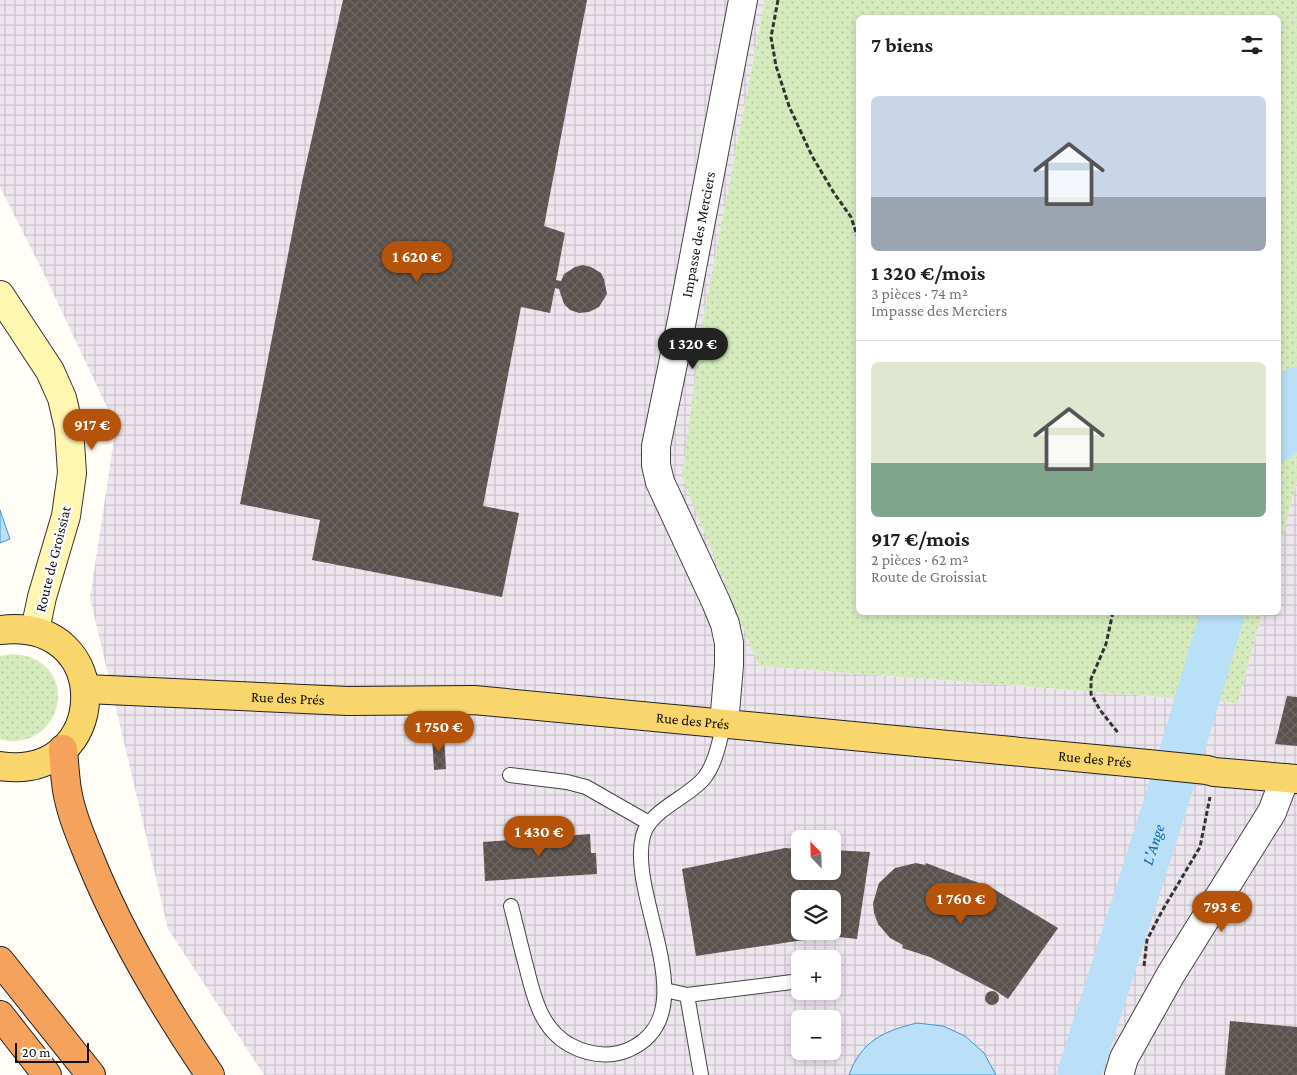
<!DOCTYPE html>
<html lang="fr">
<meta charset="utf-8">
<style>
:root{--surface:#fff;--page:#f6f6f6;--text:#202124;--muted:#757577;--line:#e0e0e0;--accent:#b45309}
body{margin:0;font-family:"Crimson Pro",serif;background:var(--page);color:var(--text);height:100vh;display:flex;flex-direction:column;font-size:19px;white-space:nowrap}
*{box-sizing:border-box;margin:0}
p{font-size:16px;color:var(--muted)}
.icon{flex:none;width:28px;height:28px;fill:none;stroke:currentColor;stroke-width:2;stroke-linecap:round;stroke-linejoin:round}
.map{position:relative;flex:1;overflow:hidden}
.side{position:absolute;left:856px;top:15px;width:425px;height:600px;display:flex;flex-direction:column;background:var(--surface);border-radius:8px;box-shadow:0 2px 8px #0003}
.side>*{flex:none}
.needle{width:32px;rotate:337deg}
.controls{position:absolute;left:791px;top:830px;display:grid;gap:10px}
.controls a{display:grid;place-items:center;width:50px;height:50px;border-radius:8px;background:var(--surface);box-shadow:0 2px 8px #0003;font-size:25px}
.scale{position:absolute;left:15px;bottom:12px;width:74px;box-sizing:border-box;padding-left:5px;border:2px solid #111;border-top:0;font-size:14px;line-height:18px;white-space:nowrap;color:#111;-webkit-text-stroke:4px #fff;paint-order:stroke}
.price{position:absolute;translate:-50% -42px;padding:0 11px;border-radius:18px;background:var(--accent);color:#fff;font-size:16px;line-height:32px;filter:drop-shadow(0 1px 2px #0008)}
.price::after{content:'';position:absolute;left:50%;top:30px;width:15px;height:11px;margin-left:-8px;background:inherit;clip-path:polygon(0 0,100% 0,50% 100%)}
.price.on{background:#222;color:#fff}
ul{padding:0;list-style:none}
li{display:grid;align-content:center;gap:10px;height:265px;padding:0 15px}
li+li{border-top:1px solid var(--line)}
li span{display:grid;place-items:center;height:155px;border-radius:8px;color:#555}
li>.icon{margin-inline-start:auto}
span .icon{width:90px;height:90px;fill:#fffc;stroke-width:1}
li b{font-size:21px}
h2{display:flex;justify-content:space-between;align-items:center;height:60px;padding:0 15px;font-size:21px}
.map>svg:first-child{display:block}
.industrial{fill:url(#industrial-grid);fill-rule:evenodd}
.green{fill:url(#green-dots)}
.water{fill:#b9e0f7;stroke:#3f96cf}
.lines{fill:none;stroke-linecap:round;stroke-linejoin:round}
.river{stroke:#b9e0f7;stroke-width:44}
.building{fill:url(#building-cross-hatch);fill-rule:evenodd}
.service-casing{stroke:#444;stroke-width:16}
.minor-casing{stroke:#444;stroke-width:30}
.secondary-casing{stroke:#333;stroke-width:30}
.primary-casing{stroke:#222;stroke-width:30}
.motorway-casing{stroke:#222;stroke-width:30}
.path{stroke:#333;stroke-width:3;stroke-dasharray:5 2.5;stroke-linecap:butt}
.service{stroke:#fff;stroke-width:14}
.minor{stroke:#fff;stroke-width:28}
.secondary{stroke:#fff6b0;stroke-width:28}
.primary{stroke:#f9d66b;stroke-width:28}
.motorway{stroke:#f5a25d;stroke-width:28}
.labels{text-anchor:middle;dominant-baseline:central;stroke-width:5;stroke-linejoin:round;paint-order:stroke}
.street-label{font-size:15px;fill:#111;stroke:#fff}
.water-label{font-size:16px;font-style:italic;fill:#1768a6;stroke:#fff}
</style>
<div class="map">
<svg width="1297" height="1075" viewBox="0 0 1297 1075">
<defs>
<pattern id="industrial-grid" width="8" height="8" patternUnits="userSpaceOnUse" patternTransform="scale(1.25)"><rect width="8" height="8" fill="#eee6ef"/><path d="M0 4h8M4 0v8" fill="none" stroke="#cbc4cc"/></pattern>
<pattern id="green-dots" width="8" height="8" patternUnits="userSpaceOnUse" patternTransform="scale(1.25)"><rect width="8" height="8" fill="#d5ebbd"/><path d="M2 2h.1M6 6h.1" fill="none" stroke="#b6c8a1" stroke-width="1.8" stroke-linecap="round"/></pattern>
<pattern id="building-cross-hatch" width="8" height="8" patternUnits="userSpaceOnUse" patternTransform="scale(1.25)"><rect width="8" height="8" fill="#5a524d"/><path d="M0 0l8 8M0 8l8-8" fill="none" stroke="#6d6662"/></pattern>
</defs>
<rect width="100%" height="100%" fill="#fffdf5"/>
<!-- industrial -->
<path class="industrial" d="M 0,0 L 765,0 L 703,319 L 759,666 L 1238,703 L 1262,613 L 1279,612 L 1279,550 L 1297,481 L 1297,1075 L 264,1075 L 168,929 L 90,598 L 116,426 L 45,276 L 0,187 ZM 800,839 L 832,839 L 832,871 L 800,871 ZM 800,899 L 832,899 L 832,931 L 800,931 ZM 800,959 L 832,959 L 832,991 L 800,991 ZM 800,1019 L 832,1019 L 832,1051 L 800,1051 Z"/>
<!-- green -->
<path class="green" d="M 765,0 L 1297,0 L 1297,481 L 1279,550 L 1279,18 L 859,18 L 859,612 L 1262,613 L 1238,703 L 759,666 L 682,477 L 703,319 Z
M 13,654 C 22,655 30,656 38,661 C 75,683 57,740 15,741 C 10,742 5,740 0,739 L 0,656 Z"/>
<!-- water -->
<path class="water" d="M 0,510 L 10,539 L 0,543 Z
M 917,1023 L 943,1026 L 965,1036 L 984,1053 L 996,1075 L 849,1075 C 861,1041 884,1031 917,1023 Z"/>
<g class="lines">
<!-- river -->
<g class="river">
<path d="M 1279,439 L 1297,389"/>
<path id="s1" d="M 1079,1075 L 1176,771 L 1223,612"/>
</g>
</g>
<!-- building -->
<path class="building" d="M 343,0 L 587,0 L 544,226 L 565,233 L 556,280 L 561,281 L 564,274 L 575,267 L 583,265 L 591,267 L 601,273 L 604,279 L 607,294 L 599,307 L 589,312 L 579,313 L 570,310 L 564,304 L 559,289 L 555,288 L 550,313 L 521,307 L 483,506 L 519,513 L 502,597 L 312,560 L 320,520 L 240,504 L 302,182 Z
M 1287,696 L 1297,697 L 1297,746 L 1275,744 Z
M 432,736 L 444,736 L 446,769 L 434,770 Z
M 590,834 L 591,853 L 596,853 L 597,874 L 485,881 L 483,842 Z
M 785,848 L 800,849 L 800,871 L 832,871 L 832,850 L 870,852 L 857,939 L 830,936 L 696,956 L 682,869 ZM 800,899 L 832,899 L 832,931 L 800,931 Z
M 916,863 L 925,865 L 926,863 L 992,888 L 1058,928 L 1008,999 L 996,991 L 930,957 L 902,948 L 903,945 L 890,938 L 878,924 L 874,913 L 873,903 L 879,883 L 895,868 Z
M985 998a7 7 0 1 1 14 0a7 7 0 1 1-14 0Z
M 1230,1021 L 1297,1027 L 1297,1075 L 1225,1075 Z"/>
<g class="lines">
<!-- service casing -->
<g class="service-casing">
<path id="service" d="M 510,775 L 567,782 L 586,787 L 649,823
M 511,906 C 516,925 520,943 525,962 C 533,993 539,1028 570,1045 C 589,1055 608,1058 628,1050 C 709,1015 627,897 643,836 C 649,810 690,797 705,777 C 716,762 719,742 724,724
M 665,990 L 687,995 L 800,981
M 687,995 L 701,1075"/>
</g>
<!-- minor casing -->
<g class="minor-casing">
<g id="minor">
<path id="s2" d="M 724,724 L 729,665 L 729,643 L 725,624 L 716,602 L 660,482 L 656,465 L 656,446 L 683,315 L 743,0"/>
<path d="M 1119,1075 L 1124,1058 L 1171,974 L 1272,812 L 1285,778"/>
</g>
</g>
<!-- secondary casing -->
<g class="secondary-casing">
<path id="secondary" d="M 0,295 L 50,371 L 62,398 L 69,428 L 72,473 L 66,516 L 42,597 L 35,630"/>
</g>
<!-- primary casing -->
<g class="primary-casing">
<g id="primary">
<path d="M 0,630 C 117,616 110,783 0,766"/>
<path id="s3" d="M 86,689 L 348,701 L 474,700 L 1148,764 L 1207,770 L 1214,772 L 1297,779"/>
</g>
</g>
<!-- motorway casing -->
<g class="motorway-casing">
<path id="motorway" d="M 63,749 C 64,763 65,777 67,790 C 71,814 81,837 90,859 C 121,936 163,1006 210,1075
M 0,961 L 91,1075
M 0,1015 L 47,1075"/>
</g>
<!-- path -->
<path class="path" d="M 778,0 L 771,37 L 776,66 L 789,106 L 812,156 L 834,193 L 851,217 L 859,241
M 1113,612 L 1106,644 L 1091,679 L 1091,694 L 1100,710 L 1119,734
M 1144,966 L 1147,940 L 1162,911 L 1200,847 L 1210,797"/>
<!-- service -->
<use href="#service" class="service"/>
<!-- minor -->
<use href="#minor" class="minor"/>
<!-- secondary -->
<use href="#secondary" class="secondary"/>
<!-- primary -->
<use href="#primary" class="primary"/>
<!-- motorway -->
<use href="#motorway" class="motorway"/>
</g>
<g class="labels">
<!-- street labels -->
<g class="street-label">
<text stroke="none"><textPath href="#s2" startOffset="509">Impasse des Merciers</textPath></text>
<text transform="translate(53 559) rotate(-76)">Route de Groissiat</text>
<text stroke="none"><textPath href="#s3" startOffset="202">Rue des Prés</textPath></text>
<text stroke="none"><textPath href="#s3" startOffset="608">Rue des Prés</textPath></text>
<text stroke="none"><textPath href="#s3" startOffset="1012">Rue des Prés</textPath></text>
</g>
<!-- water labels -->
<g class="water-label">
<text stroke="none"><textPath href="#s1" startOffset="242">L'Ange</textPath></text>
</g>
</g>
</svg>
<div class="controls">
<a><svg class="needle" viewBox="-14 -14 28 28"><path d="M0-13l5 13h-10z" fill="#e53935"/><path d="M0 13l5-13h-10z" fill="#757577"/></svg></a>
<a><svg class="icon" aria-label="layers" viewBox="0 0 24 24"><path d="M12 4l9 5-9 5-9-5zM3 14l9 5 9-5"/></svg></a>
<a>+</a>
<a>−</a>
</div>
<div class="scale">20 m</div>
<b class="price" style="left:417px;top:283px">1 620 €</b>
<b class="price on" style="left:693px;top:370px">1 320 €</b>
<b class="price" style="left:92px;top:451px">917 €</b>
<b class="price" style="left:439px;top:753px">1 750 €</b>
<b class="price" style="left:539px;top:858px">1 430 €</b>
<b class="price" style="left:961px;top:925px">1 760 €</b>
<b class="price" style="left:1222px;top:933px">793 €</b>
<section class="side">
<h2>7 biens<svg class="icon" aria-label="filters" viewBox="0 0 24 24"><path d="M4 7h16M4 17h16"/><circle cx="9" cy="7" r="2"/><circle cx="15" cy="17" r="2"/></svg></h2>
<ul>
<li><span style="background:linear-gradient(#c9d6e8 65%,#9aa5b1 0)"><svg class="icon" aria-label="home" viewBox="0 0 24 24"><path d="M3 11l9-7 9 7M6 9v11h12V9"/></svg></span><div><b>1 320 €/mois</b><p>3 pièces · 74 m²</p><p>Impasse des Merciers</p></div></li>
<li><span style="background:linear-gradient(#dfe7d0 65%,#7fa58c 0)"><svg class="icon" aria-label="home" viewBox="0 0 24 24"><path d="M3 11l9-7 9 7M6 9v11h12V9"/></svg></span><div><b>917 €/mois</b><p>2 pièces · 62 m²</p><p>Route de Groissiat</p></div></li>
</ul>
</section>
</div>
